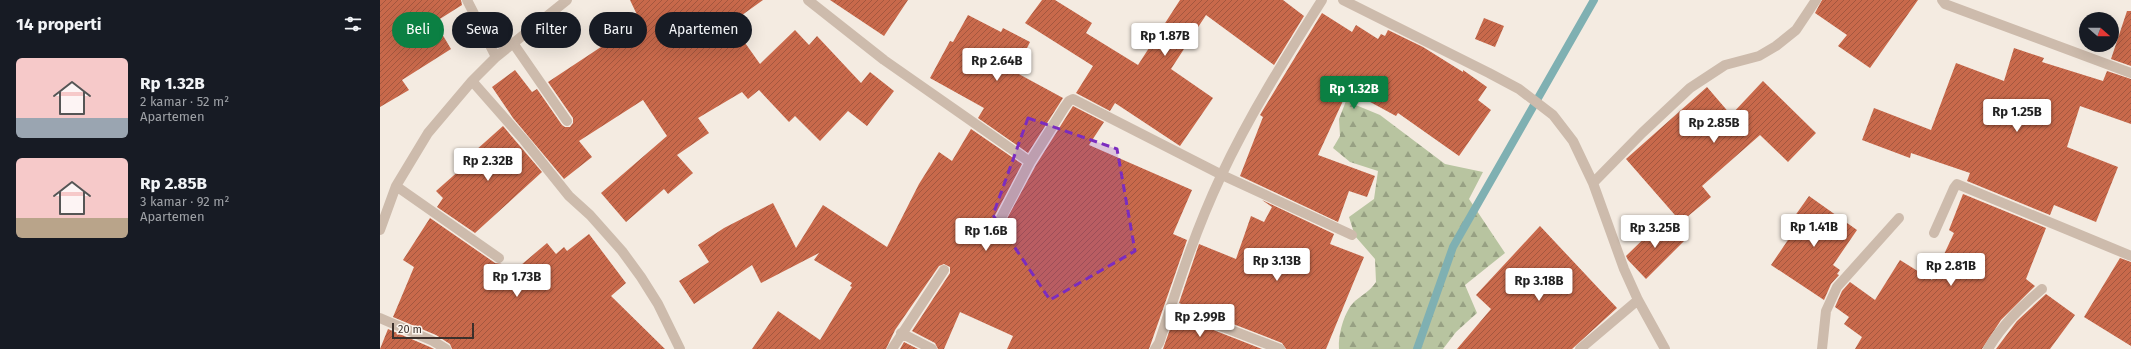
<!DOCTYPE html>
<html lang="id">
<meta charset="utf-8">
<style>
:root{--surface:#171b24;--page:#20242c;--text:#f1f3f6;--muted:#9ea1a6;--accent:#0b8043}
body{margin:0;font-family:"Fira Sans",sans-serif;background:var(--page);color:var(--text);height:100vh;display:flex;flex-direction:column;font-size:15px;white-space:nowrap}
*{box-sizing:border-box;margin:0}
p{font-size:13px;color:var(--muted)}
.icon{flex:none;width:22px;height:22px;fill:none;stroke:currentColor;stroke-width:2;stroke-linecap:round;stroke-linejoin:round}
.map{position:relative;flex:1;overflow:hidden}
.details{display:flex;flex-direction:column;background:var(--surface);width:380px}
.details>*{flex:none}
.guide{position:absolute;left:12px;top:12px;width:380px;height:36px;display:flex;gap:8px}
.needle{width:26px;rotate:110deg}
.buttons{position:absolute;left:1699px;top:12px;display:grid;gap:8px}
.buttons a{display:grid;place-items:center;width:40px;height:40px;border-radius:50%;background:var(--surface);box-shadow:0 4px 16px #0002;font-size:20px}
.scale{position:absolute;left:12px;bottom:10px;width:82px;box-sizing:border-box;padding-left:4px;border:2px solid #3b302b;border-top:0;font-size:11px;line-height:14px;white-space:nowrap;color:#3b302b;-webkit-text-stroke:3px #fbf5ee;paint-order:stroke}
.price{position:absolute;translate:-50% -34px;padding:0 9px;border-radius:4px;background:#fff;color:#222;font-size:13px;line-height:26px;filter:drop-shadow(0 1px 2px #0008)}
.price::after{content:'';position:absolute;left:50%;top:24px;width:12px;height:9px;margin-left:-6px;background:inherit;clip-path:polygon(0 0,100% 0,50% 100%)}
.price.on{background:var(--accent);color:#fff}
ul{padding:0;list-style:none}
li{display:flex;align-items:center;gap:12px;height:100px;padding:0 16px}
li span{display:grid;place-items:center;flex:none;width:112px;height:80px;border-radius:6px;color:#555}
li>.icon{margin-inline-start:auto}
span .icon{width:48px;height:48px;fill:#fffc;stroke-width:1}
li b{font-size:17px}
h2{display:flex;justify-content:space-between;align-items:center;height:48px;padding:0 16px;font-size:17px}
.tag{padding:0 14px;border-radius:18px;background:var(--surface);box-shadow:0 4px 16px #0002;font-size:14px;line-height:36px}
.tag.on{background:var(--accent);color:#fff}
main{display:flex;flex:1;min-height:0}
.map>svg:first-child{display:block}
.forest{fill:url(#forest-firs)}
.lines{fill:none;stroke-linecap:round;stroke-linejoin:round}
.stream{stroke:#7fb0b2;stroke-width:8}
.building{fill:url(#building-hatch)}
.minor{stroke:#cdbbac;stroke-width:10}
.marked{fill:#7b2cbf;fill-opacity:0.2;stroke:#7b2cbf;stroke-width:3;stroke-dasharray:8 5;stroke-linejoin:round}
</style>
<main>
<section class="details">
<h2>14 properti<svg class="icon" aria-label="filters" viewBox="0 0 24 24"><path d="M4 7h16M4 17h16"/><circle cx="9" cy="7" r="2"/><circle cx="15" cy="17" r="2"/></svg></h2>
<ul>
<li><span style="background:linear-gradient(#f6c9c9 75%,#9aa5b1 0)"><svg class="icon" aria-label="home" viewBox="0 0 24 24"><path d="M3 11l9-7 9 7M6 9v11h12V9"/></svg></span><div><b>Rp 1.32B</b><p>2 kamar · 52 m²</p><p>Apartemen</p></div></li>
<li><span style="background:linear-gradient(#f6c9c9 75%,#b9a48a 0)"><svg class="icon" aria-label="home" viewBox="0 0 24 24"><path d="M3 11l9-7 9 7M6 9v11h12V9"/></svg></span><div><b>Rp 2.85B</b><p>3 kamar · 92 m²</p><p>Apartemen</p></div></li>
</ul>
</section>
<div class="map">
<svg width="1751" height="349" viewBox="0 0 1751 349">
<defs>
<pattern id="forest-firs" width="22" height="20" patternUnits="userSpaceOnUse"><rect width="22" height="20" fill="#b8c4a0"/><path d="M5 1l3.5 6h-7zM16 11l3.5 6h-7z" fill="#97a083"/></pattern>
<pattern id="building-hatch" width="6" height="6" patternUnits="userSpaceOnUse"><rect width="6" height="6" fill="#c8694b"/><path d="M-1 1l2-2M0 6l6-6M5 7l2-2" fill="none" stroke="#a4573f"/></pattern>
</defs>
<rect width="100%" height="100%" fill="#f4ebe1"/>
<!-- forest -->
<path class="forest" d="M 966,101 L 1000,115 L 1065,164 L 1103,172 L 1089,199 L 1125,253 L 1085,285 L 1097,313 L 1076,332 L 1063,349 L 959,349 C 958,335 964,311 975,301 C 983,294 988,293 996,282 L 995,259 L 975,236 L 969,217 L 994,199 L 998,171 L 970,162 L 953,148 L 960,136 L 959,119 Z"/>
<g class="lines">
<!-- stream -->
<path class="stream" d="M 1037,349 L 1073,247 L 1214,0"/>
</g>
<!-- building -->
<path class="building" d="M 0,0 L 81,0 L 82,5 L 55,22 L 71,49 L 22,80 L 29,90 L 0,107 Z
M 250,0 L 383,0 L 351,23 L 380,64 L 415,30 L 429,45 L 437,36 L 481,83 L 490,72 L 514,91 L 487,126 L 468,111 L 440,141 L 415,116 L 409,122 L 379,90 L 368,99 L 362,92 L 318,118 L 329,133 L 297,155 L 313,173 L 288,194 L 284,189 L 246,222 L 221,193 L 287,136 L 263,100 L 199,141 L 212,157 L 184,179 L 133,118 L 112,87 L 135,70 L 152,92 L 157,89 L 182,125 L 185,127 L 190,127 L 193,123 L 193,118 L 168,82 L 227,43 L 225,40 L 259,19 Z
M 450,0 L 528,0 L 504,36 Z
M 662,0 L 675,0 L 712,23 L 706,33 L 758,65 L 800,0 L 903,0 L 924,16 L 894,65 L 826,15 L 791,69 L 833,98 L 800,146 L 735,103 L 730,111 L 696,93 L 713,66 L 645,23 Z
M 1442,0 L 1538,0 L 1490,68 L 1458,46 L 1467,35 L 1435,13 Z
M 1747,11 L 1751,11 L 1751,66 L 1731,59 Z
M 942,13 L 972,32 L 976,25 L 998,39 L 1001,34 L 1005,36 L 1008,30 L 1043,47 L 1083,72 L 1083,70 L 1107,87 L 1098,100 L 1111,110 L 1079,156 L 1018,113 L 1016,116 L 968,90 L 938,155 L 995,176 L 987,197 L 969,191 L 958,222 L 860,176 L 883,117 L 880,115 Z
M 588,15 L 621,32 L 623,28 L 650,42 L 635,72 L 683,98 L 648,153 L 598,118 L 604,108 L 550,78 L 570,41 L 573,42 Z
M 1104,18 L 1124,26 L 1115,47 L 1095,39 Z
M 1634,48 L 1664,58 L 1662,62 L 1723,81 L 1727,71 L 1751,79 L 1751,124 L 1700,106 L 1687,147 L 1738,167 L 1716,222 L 1674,205 L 1670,215 L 1587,181 L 1590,173 L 1531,153 L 1530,158 L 1482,140 L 1494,108 L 1551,130 L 1576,63 L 1624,81 Z
M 1383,81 L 1436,133 L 1408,162 L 1380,135 L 1322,186 L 1331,197 L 1301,222 L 1246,159 L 1327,87 L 1351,115 Z
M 693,106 L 724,122 L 709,145 L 812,190 L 793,234 L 807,240 L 769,349 L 627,349 L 633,336 L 580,312 L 564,349 L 558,349 L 555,343 L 532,331 L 570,273 L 570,267 L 564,264 L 559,266 L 515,330 L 506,349 L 372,349 L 398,311 L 440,340 L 472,287 L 470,286 L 472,283 L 434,260 L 439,253 L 381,283 L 372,265 L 314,304 L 299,281 L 329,262 L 318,245 L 344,228 L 393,203 L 416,248 L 443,205 L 507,247 L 539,184 L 559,152 L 572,161 L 591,129 L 642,164 L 614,217 L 615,224 L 617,226 L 623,226 L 656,165 Z
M 123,126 L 162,172 L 95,233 L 57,207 L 63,198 L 56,191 L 98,154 L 95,151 Z
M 1583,194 L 1666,228 L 1646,279 L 1655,286 L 1621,320 L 1602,349 L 1475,349 L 1482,337 L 1464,324 L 1469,317 L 1455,307 L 1462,291 L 1470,282 L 1495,300 L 1520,260 L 1552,280 L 1574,233 L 1569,230 Z
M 1429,196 L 1477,230 L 1453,265 L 1460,270 L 1457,274 L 1459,275 L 1451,284 L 1444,300 L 1391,265 L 1414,231 L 1407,227 Z
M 882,200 L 954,234 L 950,244 L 984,257 L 946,349 L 906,349 L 902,343 L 799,303 L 819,244 L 856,259 L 871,216 L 884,222 L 892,207 Z
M 50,218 L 115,263 L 122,264 L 134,271 L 167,243 L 176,254 L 184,247 L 187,251 L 209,234 L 246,283 L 231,296 L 285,349 L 72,349 L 70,344 L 56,335 L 13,317 L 34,267 L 23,260 Z
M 1283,220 L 1304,241 L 1266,279 L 1248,260 L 1246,256 Z
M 1160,226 L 1237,308 L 1192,349 L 1077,349 L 1111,309 L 1096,295 Z
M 1740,258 L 1751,262 L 1751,346 L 1704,317 Z
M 1666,294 L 1695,315 L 1670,349 L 1616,349 L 1637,321 Z
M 795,315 L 882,349 L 783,349 Z
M 8,329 L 50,347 L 54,349 L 0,349 Z
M 524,342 L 538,349 L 520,349 Z"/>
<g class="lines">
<!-- minor -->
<path class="minor" d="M 87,0 L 116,57
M 428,0 L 504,60 L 650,162 L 684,108 L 689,101 L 693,99 L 842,175 L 972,235
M 963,0 L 1109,73 L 1139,89 L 1173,115 L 1193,141 L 1213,183 L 1244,269 L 1258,300 L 1285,349
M 1562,0 L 1565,4 L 1751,73
M 133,43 L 187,121
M 92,81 L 144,140 L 189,196 L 210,215 L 242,251 L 261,277 L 278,304 L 300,349
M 1213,183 L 1262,133 L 1310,88 L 1345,65 L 1379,56 L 1396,46 L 1416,30 L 1436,0
M 16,186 L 119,258
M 620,220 L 650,162
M 0,230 L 16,186 L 48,133 L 92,81 L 116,57 L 187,0
M 1554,233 L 1574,188 L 1577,184 L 1751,256
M 791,307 L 900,349
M 0,318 L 53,341 L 66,349
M 521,333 L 552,349
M 512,349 L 564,270
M 775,349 L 779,343 C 798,285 815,231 841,176 C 870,114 906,57 942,0
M 1200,349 L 1258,300
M 1442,349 L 1446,311 L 1457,287 L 1519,218
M 1608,349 C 1622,325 1641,307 1662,289"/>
</g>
<!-- marked area -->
<path class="marked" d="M 648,118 L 737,149 L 755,251 L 670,300 L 613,215 Z"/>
</svg>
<div class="buttons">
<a><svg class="needle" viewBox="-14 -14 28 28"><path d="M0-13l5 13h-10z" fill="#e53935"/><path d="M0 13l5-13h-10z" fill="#9ea1a6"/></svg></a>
</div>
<div class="scale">20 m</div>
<b class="price" style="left:785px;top:57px">Rp 1.87B</b>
<b class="price" style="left:617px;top:82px">Rp 2.64B</b>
<b class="price on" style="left:974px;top:110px">Rp 1.32B</b>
<b class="price" style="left:1637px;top:133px">Rp 1.25B</b>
<b class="price" style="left:1334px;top:144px">Rp 2.85B</b>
<b class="price" style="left:108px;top:182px">Rp 2.32B</b>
<b class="price" style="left:1434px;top:248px">Rp 1.41B</b>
<b class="price" style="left:1275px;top:249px">Rp 3.25B</b>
<b class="price" style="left:606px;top:252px">Rp 1.6B</b>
<b class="price" style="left:897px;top:282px">Rp 3.13B</b>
<b class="price" style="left:1571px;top:287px">Rp 2.81B</b>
<b class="price" style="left:137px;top:298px">Rp 1.73B</b>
<b class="price" style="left:1159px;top:302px">Rp 3.18B</b>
<b class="price" style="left:820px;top:338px">Rp 2.99B</b>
<div class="guide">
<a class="tag on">Beli</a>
<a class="tag">Sewa</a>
<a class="tag">Filter</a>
<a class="tag">Baru</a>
<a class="tag">Apartemen</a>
</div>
</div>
</main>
